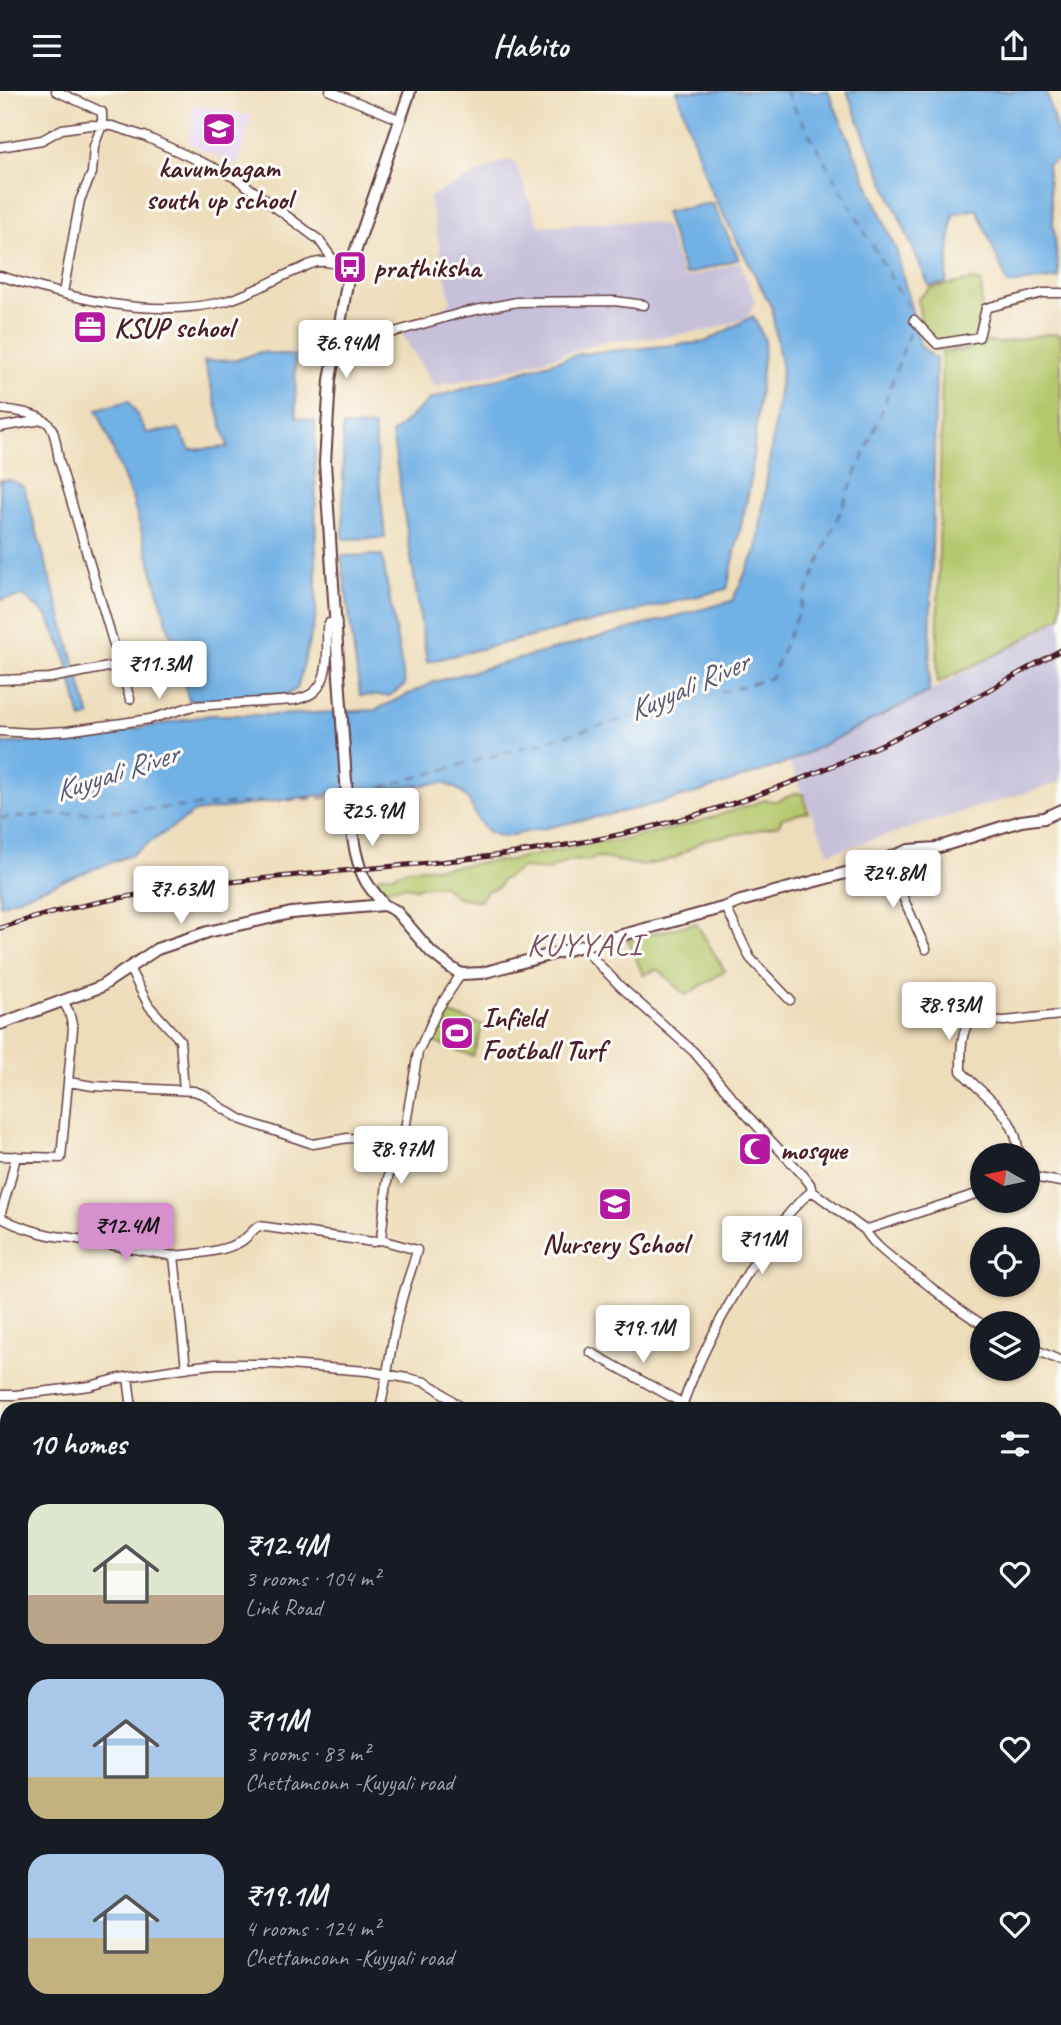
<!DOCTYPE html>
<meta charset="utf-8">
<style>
:root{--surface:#171b24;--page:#20242c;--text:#f1f3f6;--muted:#9ea1a6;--accent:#d690ce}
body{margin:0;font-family:Caveat,sans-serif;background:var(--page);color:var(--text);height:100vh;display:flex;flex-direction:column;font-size:26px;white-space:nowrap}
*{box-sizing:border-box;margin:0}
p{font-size:23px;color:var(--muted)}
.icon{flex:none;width:38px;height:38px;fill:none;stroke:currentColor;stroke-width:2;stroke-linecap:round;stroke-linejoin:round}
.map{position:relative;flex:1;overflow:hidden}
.side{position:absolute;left:0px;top:1311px;width:1062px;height:625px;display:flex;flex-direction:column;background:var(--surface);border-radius:21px 21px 0 0;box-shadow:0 2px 5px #0004}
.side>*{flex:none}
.needle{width:46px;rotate:279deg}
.buttons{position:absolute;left:970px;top:1052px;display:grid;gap:14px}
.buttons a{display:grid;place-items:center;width:70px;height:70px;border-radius:50%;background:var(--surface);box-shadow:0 2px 5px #0004;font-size:35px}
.price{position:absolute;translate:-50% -60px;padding:0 16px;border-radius:7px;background:#fff;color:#222;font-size:23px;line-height:46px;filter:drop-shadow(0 2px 4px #0008)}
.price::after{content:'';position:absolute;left:50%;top:42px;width:21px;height:16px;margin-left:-10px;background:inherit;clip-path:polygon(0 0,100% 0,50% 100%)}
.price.on{background:var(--accent);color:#111}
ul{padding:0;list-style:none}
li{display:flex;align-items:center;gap:21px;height:175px;padding:0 28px}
li span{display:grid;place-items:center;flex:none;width:196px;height:140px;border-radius:21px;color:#555}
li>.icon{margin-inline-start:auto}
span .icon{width:84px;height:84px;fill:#fffc;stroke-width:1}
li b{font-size:30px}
h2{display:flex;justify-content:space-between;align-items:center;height:84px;padding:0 28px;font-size:30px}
header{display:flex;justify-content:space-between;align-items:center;height:91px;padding:0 28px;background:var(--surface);font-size:32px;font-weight:700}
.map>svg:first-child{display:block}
.built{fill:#e4d3f1}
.industrial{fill:#c6c0d9}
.green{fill:#b5c86c;stroke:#80744c;stroke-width:2}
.water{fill:#72b1e5;stroke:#5e6888;stroke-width:2}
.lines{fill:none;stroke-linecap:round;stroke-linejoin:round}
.ferry{stroke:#5a5975;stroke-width:2;stroke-dasharray:9 7;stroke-linecap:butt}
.minor-casing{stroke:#633c40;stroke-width:11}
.tertiary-casing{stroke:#633c40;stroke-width:13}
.secondary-casing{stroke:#633c40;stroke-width:14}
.minor{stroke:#fff;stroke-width:8}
.tertiary{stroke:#fff;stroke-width:10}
.secondary{stroke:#fff;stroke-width:10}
.rail-casing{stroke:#4a1f2b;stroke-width:5}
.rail{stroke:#fdfcf7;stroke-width:2.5;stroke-dasharray:8;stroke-linecap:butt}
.labels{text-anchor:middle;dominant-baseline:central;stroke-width:6;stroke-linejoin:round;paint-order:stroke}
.poi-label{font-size:28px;font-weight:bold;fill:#4a1f2b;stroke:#fdfcf7;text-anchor:start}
.water-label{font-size:30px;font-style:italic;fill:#5a5975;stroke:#fdfcf7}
.quarter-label{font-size:32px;letter-spacing:2px;fill:#805065;stroke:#fdfcf7}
</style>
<header><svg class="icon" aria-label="menu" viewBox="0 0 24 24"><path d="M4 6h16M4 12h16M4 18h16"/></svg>Habito<svg class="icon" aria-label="share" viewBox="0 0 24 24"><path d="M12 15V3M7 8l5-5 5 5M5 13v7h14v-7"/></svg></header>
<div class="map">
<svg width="1061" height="1934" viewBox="0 0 1061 1934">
<rect width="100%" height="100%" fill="#fdfcf7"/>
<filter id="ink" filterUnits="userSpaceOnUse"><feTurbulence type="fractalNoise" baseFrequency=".0143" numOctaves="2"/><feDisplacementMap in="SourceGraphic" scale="14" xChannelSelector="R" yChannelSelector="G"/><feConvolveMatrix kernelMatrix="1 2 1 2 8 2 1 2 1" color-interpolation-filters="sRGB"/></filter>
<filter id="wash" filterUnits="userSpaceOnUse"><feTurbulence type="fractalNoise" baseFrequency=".00686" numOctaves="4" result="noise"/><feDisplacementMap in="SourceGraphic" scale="28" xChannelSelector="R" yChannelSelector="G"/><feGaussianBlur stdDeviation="1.57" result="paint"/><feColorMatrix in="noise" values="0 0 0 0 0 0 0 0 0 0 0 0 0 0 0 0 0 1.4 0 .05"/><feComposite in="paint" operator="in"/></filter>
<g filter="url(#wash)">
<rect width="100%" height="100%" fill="#eeddba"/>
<!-- built -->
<path class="built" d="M 194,13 L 252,25 L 237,75 L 189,52 Z"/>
<!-- industrial -->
<path class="industrial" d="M 507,69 L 515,71 L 539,135 L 640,130 L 665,135 L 684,188 L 740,171 L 755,210 L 747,227 L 713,238 L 662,246 L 607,250 L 491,284 L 434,295 L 402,243 L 451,212 L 429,106 L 477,82 Z
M 1061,526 L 1061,691 L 829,762 L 789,671 L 929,601 L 1033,544 Z"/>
<!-- green -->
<path class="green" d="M 974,189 L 982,191 L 981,226 L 970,256 L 935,259 L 923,247 L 918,208 L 930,197 Z
M 1047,243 L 1061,244 L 1061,525 L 1006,559 L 937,592 L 942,262 L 968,259 L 979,250 L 1000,252 Z
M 797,702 L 803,703 L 808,721 L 782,727 L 779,734 L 744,742 L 706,748 L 675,767 L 658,772 L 639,774 L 597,766 L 589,769 L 568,770 L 548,779 L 523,777 L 501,790 L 499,796 L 487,800 L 480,810 L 457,806 L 442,794 L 420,796 L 417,798 L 407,795 L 383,798 L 377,788 L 379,785 L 394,784 L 407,778 L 448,776 L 496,770 L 505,770 L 604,750 L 610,751 L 619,750 L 698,731 L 765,709 L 776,710 Z
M 696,832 L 725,880 L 686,904 L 658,878 L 643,884 L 628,849 Z
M 441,920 L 483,934 L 473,965 L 430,950 Z
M 0,1888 L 7,1890 L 7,1928 L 104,1929 L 102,1934 L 0,1934 Z"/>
<!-- water -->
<path class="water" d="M 677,0 L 828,0 L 897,161 L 920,254 L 936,268 L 929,601 L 789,671 L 700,701 L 640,717 L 503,746 C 465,739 484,702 442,692 L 313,705 L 195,721 L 131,764 L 0,814 L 0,653 L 96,645 L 210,624 L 276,624 L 375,619 L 434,591 L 732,510 L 757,458 L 782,279 L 771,215 L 710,98 Z
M 847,0 L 1046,0 L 1061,58 L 1061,66 L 1047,74 L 1059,187 L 1008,193 L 977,118 L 953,123 L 946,192 L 929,195 L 866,49 Z
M 712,112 L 739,168 L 685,184 L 665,121 Z
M 753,225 L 765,249 L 750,394 L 727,498 L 427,571 L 392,343 L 430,308 L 580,263 L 705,251 Z
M 260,261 L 295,265 L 296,326 L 315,330 L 316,524 L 297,598 L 286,604 L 189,610 L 133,410 L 97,318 L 129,310 L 147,342 L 179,338 L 190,359 L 228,356 L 204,270 L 236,269 Z
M 343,335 L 374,336 L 385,447 L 343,448 Z
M 0,389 L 11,389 L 24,396 L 90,626 L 81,628 L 64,560 L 47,525 L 24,505 L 0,509 Z
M 382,464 L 405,594 L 389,605 L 360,604 L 341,465 Z"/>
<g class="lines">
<!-- ferry -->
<path class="ferry" d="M 785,0 L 913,226
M 350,705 L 771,587 L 882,320 L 913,231
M 0,727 L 341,706"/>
</g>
</g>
<g filter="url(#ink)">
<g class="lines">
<!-- minor casing -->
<g class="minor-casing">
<path id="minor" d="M 56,0 L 102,21 L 102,34 L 94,55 L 92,82 L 80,109 L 63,202
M 330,0 L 401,29
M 0,56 L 42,49 L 62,38 L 90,34 L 112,35 L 144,45 L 236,87 L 319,149 L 336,173
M 0,185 C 72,207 151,229 226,210 C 252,203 275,187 300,178 C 306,175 313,171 320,171 C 325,170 331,172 336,173 L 346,190
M 914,229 L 937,253 L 979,246 L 986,217 L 1043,202 L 1061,202
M 335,258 L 461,222 L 517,211 L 615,210 L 644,214
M 0,318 C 15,320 42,322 51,336 C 56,344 57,360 59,369 L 130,608
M 0,336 L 42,329
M 0,589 L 50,587 L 119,574
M 0,640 L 31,642 L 67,640 L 150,628 L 193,615 L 295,609 C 302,607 311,605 316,599 C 330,586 327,555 327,537 L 329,532 L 337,532
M 886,768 L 926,858
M 726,816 L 750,867 L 790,909
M 582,856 L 621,896 L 694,961 L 745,1022 L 803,1084 L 810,1093 L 812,1100 C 788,1119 774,1142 757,1167 C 727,1214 699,1265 681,1318
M 129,877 L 149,915 L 180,949 L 184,999
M 69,991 L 93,995 L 194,1000 L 205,1004 L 219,1015 L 242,1029 L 313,1053 L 348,1047 L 369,1048 L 388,1052
M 1019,1064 C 1018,1057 1017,1048 1014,1041 C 1004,1015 979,1000 961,980 C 961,964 960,938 972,928 L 1004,930 L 1061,924
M 0,1065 L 61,1067 L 73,937 L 69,921 L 63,910
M 1027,1085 L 1061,1091
M 812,1100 L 865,1139 L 982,1101
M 0,1125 L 10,1091 L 16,1065
M 0,1126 C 15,1135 49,1146 66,1146 L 174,1165 L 186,1277
M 865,1139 C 876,1159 905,1176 923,1190 C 942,1205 961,1221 982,1233
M 174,1165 C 195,1163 224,1161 242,1150 C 248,1146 252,1139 259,1135 L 373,1151 L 381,1149
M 1027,1255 L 1061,1270
M 590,1261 L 682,1312
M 128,1286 L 132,1318
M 0,1304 L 15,1304 L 90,1295 L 120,1287 L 190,1276 L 215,1273 L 275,1273 L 367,1280 L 412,1288 L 425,1291 L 436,1297 L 463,1318
M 380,1318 C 388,1284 391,1250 400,1216 C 404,1197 412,1179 417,1159 L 381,1149 L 387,1092 L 392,1067 L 399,1054 L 405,1038 L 418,961 L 438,918 L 461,883
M 1055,1494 L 1061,1496
M 1055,1550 L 1061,1538
M 0,1568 L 7,1572
M 0,1697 L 7,1700
M 0,1766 L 7,1754
M 351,1928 L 352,1934
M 834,1928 L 843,1934
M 112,1934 L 113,1928
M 566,1934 L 567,1928
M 668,1934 L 669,1928
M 919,1934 L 923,1928"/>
</g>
<!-- tertiary casing -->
<g class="tertiary-casing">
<path id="tertiary" d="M 388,1052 L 399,1054"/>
</g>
<!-- secondary casing -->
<g class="secondary-casing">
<path id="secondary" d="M 384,814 C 379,807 372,800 367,792 C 354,772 351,730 347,706 L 325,372 L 330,289 L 350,176 L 410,0
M 0,933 L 100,896 L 157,858 L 208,841 L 291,822 L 384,814 L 396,820 L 431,861 L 450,876 L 461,883 L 482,882 L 726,816 L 741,810 L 853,780 L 909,759 L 936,757 L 1021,730 L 1044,727 L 1061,719"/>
</g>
<!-- minor -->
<use href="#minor" class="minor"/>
<!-- tertiary -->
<use href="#tertiary" class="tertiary"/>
<!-- secondary -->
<use href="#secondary" class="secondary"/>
<!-- rail casing -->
<g class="rail-casing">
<path id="rail" d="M 0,837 C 184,777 383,787 572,753 C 703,730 825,684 944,623 C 983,603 1022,580 1061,559"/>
</g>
<!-- rail -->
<use href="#rail" class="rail"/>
</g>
</g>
<!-- icons -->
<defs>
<g id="school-square" transform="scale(1.75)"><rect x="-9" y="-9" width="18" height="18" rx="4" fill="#b5179e" stroke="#fdfcf7"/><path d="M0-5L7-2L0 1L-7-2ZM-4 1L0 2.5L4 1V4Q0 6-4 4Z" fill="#fff"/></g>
<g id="bus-square" transform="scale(1.75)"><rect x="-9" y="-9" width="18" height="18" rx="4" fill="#b5179e" stroke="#fdfcf7"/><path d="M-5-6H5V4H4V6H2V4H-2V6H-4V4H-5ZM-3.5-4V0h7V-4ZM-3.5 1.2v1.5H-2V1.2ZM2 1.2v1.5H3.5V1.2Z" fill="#fff"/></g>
<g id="office-square" transform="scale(1.75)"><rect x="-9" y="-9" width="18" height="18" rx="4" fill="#b5179e" stroke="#fdfcf7"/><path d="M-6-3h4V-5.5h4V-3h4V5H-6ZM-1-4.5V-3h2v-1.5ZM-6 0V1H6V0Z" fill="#fff"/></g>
<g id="stadium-square" transform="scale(1.75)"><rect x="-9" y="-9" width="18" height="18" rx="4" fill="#b5179e" stroke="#fdfcf7"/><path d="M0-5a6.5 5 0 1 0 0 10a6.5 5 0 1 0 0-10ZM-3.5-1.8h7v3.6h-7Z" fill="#fff"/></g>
<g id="mosque-square" transform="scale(1.75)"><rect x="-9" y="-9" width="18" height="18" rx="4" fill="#b5179e" stroke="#fdfcf7"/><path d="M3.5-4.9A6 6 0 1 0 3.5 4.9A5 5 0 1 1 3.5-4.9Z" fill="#fff"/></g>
</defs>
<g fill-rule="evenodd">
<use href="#school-square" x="219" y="38"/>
<use href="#bus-square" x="350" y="176"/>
<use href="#office-square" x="90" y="236"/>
<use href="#stadium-square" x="457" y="942"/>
<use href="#mosque-square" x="755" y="1058"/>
<use href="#school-square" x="615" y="1113"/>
</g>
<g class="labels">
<!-- poi labels -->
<g class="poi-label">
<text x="219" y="76" text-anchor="middle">kavumbagam<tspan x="219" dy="32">south up school</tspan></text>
<text x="374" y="176">prathiksha</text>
<text x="114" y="236">KSUP school</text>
<text x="482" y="926">Infield<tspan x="482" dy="32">Football Turf</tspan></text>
<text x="780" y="1058">mosque</text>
<text x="615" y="1152" text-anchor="middle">Nursery School</text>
</g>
<!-- water labels -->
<g class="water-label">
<text transform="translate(688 595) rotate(-24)">Kuyyali River</text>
<text transform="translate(116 681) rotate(-18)">Kuyyali River</text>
</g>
<!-- quarter labels -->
<g class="quarter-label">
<text x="585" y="853">KUYYALI</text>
</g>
</g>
</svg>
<div class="buttons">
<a><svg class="needle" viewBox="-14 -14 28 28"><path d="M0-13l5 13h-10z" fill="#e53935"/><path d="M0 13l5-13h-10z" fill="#9ea1a6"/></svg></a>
<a><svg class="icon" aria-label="locate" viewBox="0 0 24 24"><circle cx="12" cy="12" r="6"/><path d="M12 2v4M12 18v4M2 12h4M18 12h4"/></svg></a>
<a><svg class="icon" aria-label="layers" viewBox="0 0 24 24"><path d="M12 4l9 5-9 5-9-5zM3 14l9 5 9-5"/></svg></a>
</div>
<b class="price" style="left:346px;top:289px">₹6.94M</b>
<b class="price" style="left:159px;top:610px">₹11.3M</b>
<b class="price" style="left:372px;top:757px">₹25.9M</b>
<b class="price" style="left:893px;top:819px">₹24.8M</b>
<b class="price" style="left:181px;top:835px">₹7.63M</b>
<b class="price" style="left:949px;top:951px">₹8.93M</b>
<b class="price" style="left:401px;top:1095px">₹8.97M</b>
<b class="price on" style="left:126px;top:1172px">₹12.4M</b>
<b class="price" style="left:762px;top:1185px">₹11M</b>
<b class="price" style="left:643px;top:1274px">₹19.1M</b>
<section class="side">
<h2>10 homes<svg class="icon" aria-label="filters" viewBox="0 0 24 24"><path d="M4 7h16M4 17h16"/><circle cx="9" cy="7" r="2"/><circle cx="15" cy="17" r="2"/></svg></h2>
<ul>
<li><span style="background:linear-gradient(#dfe7d0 65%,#b9a48a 0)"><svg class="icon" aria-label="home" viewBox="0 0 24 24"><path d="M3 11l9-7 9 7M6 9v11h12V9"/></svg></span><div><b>₹12.4M</b><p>3 rooms · 104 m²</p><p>Link Road</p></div><svg class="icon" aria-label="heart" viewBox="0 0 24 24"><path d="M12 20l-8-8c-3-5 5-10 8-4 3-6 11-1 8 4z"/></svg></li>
<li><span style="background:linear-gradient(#a9c7e8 70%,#c2b280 0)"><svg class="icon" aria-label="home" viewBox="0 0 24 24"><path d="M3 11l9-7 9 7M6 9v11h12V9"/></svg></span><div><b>₹11M</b><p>3 rooms · 83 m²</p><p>Chettamconn -Kuyyali road</p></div><svg class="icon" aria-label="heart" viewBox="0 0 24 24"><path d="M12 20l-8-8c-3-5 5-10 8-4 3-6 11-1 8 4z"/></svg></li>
<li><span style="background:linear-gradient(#a9c7e8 60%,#c2b280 0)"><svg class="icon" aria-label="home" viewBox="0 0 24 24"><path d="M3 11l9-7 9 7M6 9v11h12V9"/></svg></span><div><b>₹19.1M</b><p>4 rooms · 124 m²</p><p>Chettamconn -Kuyyali road</p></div><svg class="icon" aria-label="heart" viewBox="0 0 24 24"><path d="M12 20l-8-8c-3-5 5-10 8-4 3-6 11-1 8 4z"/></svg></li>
</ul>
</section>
</div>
